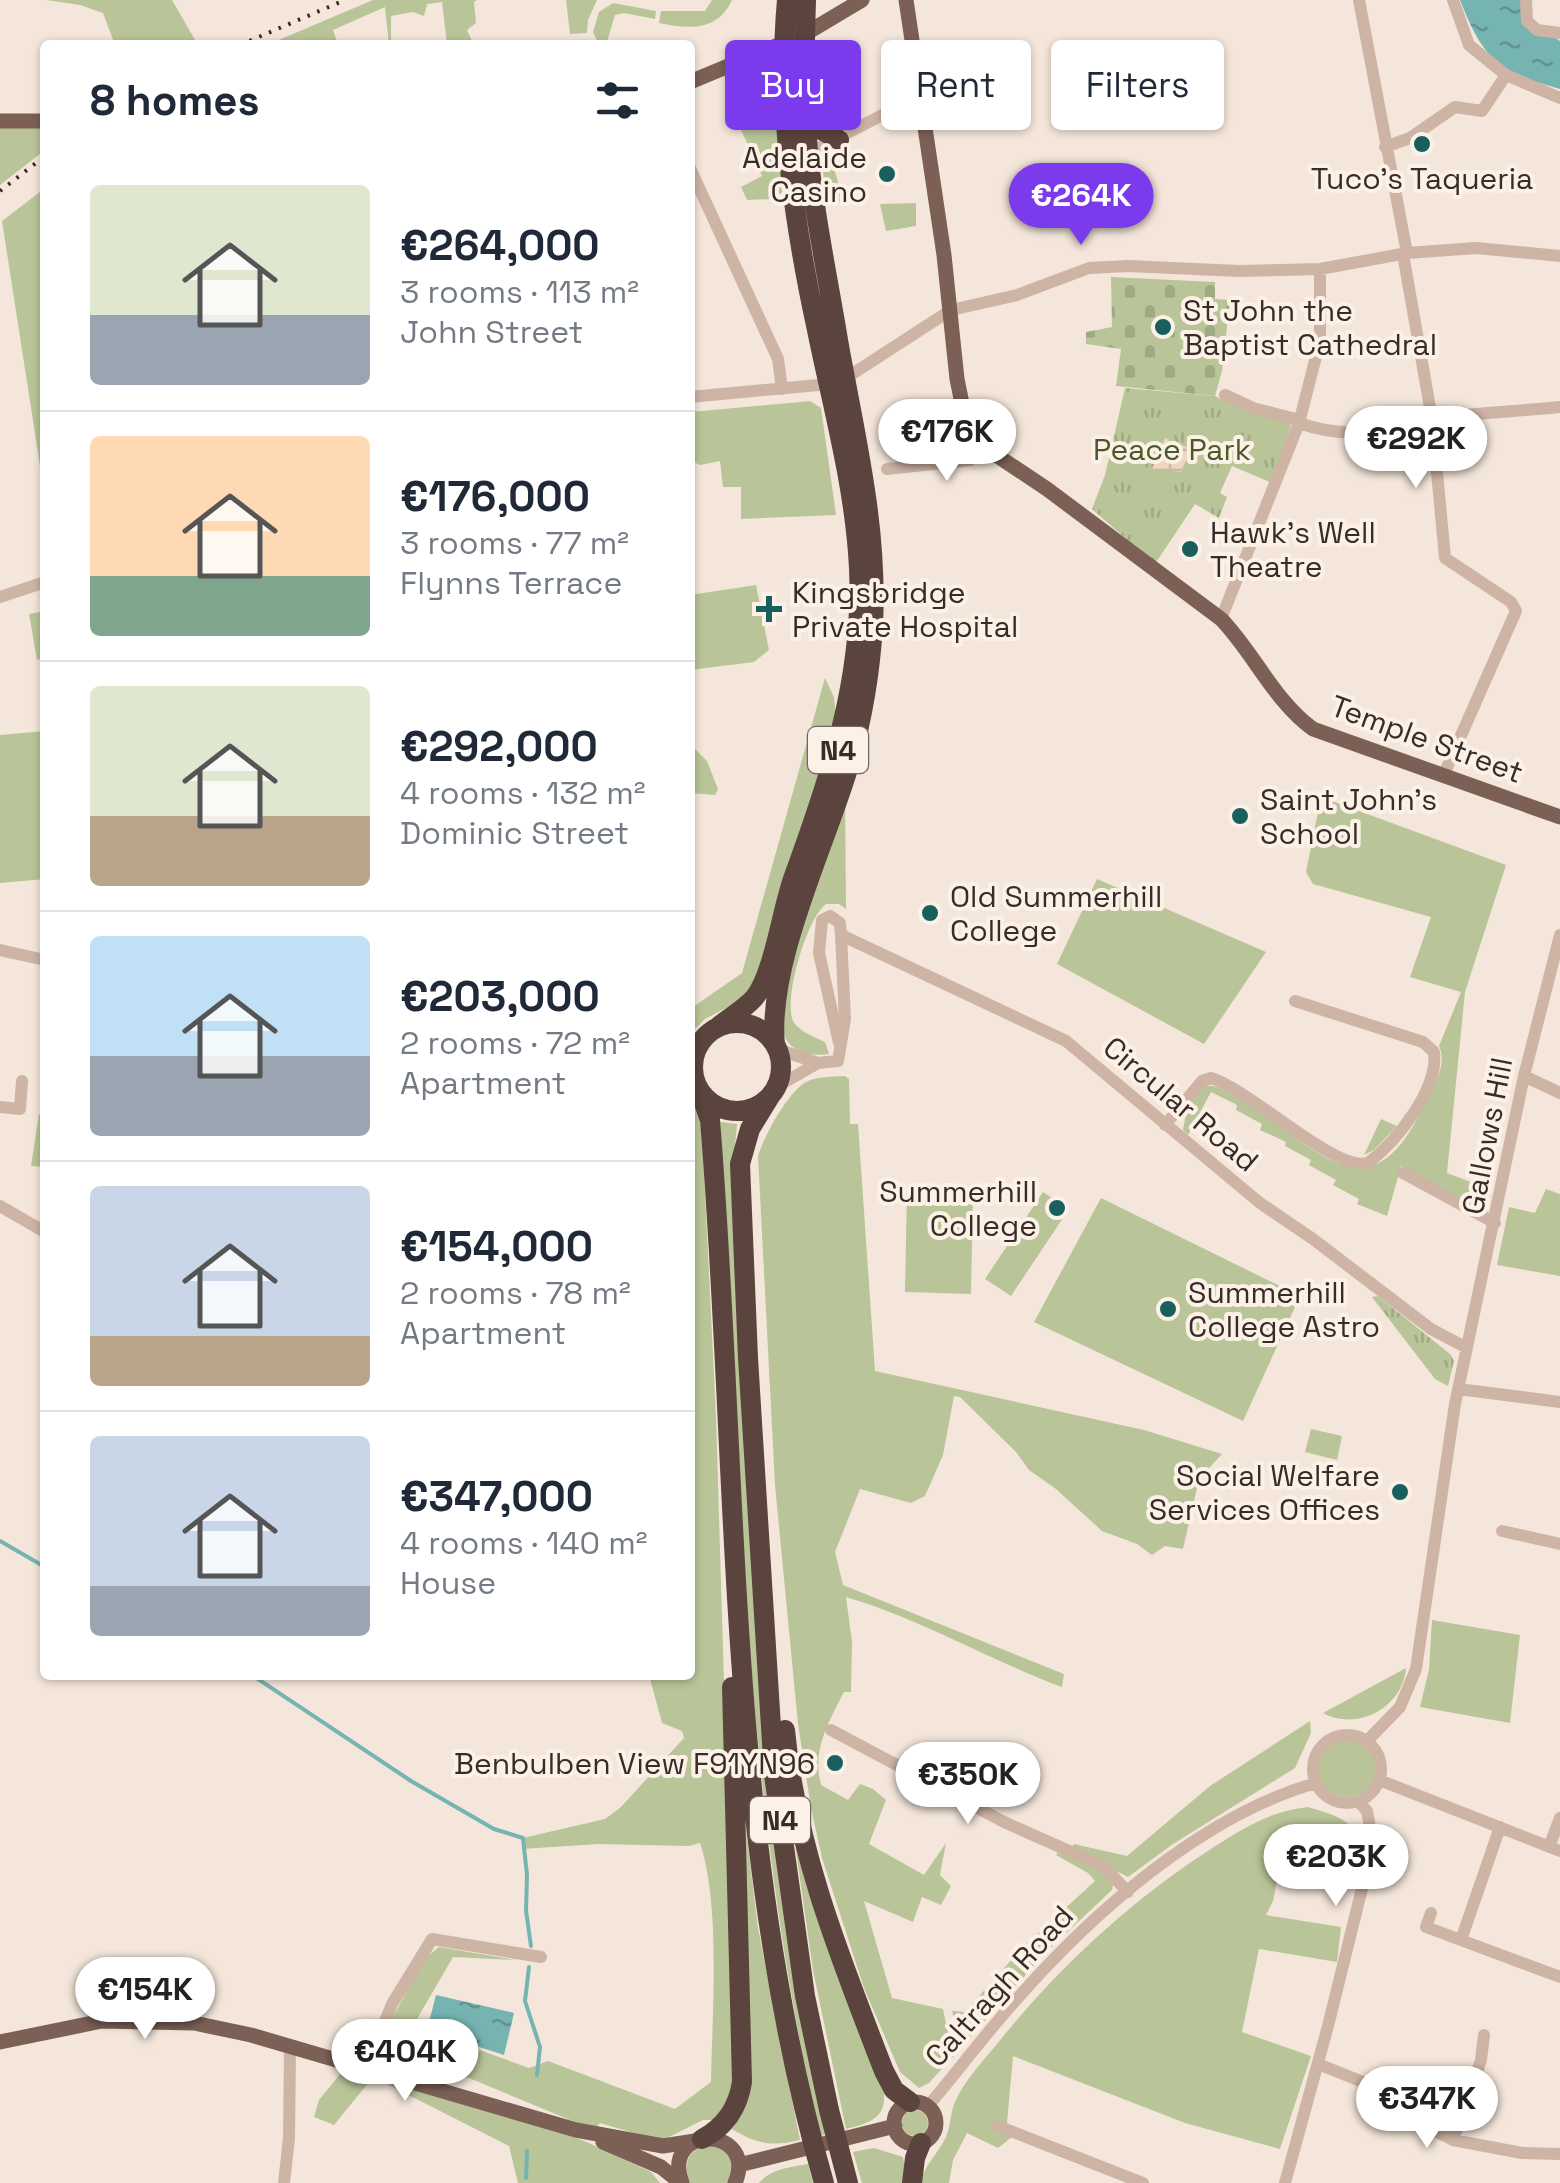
<!DOCTYPE html>
<meta charset="utf-8">
<style>
:root{--surface:#fff;--page:#f6f6f7;--text:#1f2937;--muted:#747a83;--line:#e0e1e3;--accent:#7c3aed}
body{margin:0;font-family:"Space Grotesk",sans-serif;background:var(--page);color:var(--text);height:100vh;display:flex;flex-direction:column;font-size:38px;white-space:nowrap}
*{box-sizing:border-box;margin:0}
p{font-size:32px;color:var(--muted)}
.icon{flex:none;width:55px;height:55px;fill:none;stroke:currentColor;stroke-width:2;stroke-linecap:round;stroke-linejoin:round}
.map{position:relative;flex:1;overflow:hidden}
.side{position:absolute;left:40px;top:40px;width:655px;height:1640px;display:flex;flex-direction:column;background:var(--surface);border-radius:10px;box-shadow:0 2px 8px #0004}
.side>*{flex:none}
.top-card{position:absolute;left:725px;top:40px;width:685px;height:90px;display:flex;gap:20px}
.price{position:absolute;translate:-50% -85px;padding:0 22px;border-radius:35px;background:#fff;color:#222;font-size:32px;line-height:65px;filter:drop-shadow(0 2px 5px #0008)}
.price::after{content:'';position:absolute;left:50%;top:60px;width:30px;height:22px;margin-left:-15px;background:inherit;clip-path:polygon(0 0,100% 0,50% 100%)}
.price.active{background:var(--accent);color:#fff}
ul{padding:0;list-style:none}
li{display:flex;align-items:center;gap:30px;height:250px;padding:0 50px}
li+li{border-top:2px solid var(--line)}
li span{display:grid;place-items:center;flex:none;width:280px;height:200px;border-radius:10px;color:#555}
li>.icon{margin-inline-start:auto}
span .icon{width:120px;height:120px;fill:#fffc;stroke-width:1}
li b{font-size:42px}
h2{display:flex;justify-content:space-between;align-items:center;height:120px;padding:0 50px;font-size:42px}
.pill{padding:0 35px;border-radius:10px;background:var(--surface);box-shadow:0 2px 8px #0004;font-size:35px;line-height:90px}
.pill.active{background:var(--accent);color:#fff}
.map>svg:first-child{display:block}
.grass{fill:#b9c598}
.cemetery{fill:url(#cemetery-stones)}
.park{fill:url(#park-tufts)}
.plaza{fill:url(#plaza-grid)}
.water{fill:url(#water-ripples)}
.lines{fill:none;stroke-linecap:round;stroke-linejoin:round}
.stream{stroke:#76b4b2;stroke-width:4}
.minor{stroke:#ceb4a5;stroke-width:12}
.major{stroke:#7c6056;stroke-width:15}
.highway{stroke:#5a443d;stroke-width:20}
.rail{stroke:#392b27;stroke-width:4;stroke-dasharray:2.5 8;stroke-linecap:butt}
.poi-dot{fill:#185f5e;stroke:#fbf1e7;stroke-width:4}
.labels{text-anchor:middle;dominant-baseline:central;stroke-width:8;stroke-linejoin:round;paint-order:stroke}
.shield{fill:#fbf1e7;stroke:#736661;stroke-width:2.5}
.shield-label{font-size:28px;font-weight:bold;fill:#392b27}
.poi-label{font-size:30px;fill:#392b27;stroke:#fbf1e7;text-anchor:start}
.park-label{font-size:30px;fill:#4b5928;stroke:#fbf1e7}
.street-label{font-size:30px;fill:#392b27;stroke:#fbf1e7}
</style>
<div class="map">
<svg width="1560" height="2183" viewBox="0 0 1560 2183">
<defs>
<pattern id="cemetery-stones" width="16" height="16" patternUnits="userSpaceOnUse" patternTransform="scale(2.5)"><rect width="16" height="16" fill="#b9c598"/><path d="M2 7V4a2 2 0 0 1 4 0v3zM10 15v-3a2 2 0 0 1 4 0v3z" fill="#a0a983"/></pattern>
<pattern id="park-tufts" width="24" height="20" patternUnits="userSpaceOnUse" patternTransform="scale(2.5)"><rect width="24" height="20" fill="#b9c598"/><path d="M3 7l-1-3M5 7V3M7 7l1-3M15 17l-1-3M17 17v-4M19 17l1-3" fill="none" stroke="#a0a983"/></pattern>
<pattern id="plaza-grid" width="8" height="8" patternUnits="userSpaceOnUse" patternTransform="scale(2.5)"><rect width="8" height="8" fill="#eed6bf"/><path d="M0 4h8M4 0v8" fill="none" stroke="#cdb8a4"/></pattern>
<pattern id="water-ripples" width="26" height="14" patternUnits="userSpaceOnUse" patternTransform="scale(2.5)"><rect width="26" height="14" fill="#76b4b2"/><path d="M2 4q2-2 4 0t4 0M15 11q2-2 4 0t4 0" fill="none" stroke="#629391"/></pattern>
</defs>
<rect width="100%" height="100%" fill="#f4e6da"/>
<!-- grass -->
<path class="grass" d="M 47,0 L 172,0 L 198,45 L 115,45 L 103,13 L 80,5 Z
M 373,0 L 477,0 L 474,2 L 476,23 L 467,30 L 473,43 L 447,45 L 442,2 L 427,4 L 424,16 L 413,12 L 391,16 L 391,43 L 417,40 L 418,45 L 389,45 L 385,7 L 333,30 L 338,45 L 267,45 Z
M 566,0 L 597,0 L 588,20 L 587,33 L 570,34 Z
M 712,0 L 732,0 C 717,32 689,29 659,23 L 661,11 L 705,11 Z
M 613,3 L 656,11 L 655,19 L 624,13 L 615,15 L 606,45 L 599,45 L 593,32 L 599,12 Z
M 818,51 L 827,99 L 815,103 L 815,52 Z
M 756,76 L 777,132 L 786,193 L 777,194 L 772,199 L 747,200 L 741,187 L 762,176 L 738,123 L 750,117 L 740,91 L 750,87 L 748,80 Z
M 0,126 L 45,126 L 45,150 L 0,185 Z
M 830,155 L 844,202 L 826,202 L 822,160 Z
M 45,188 L 45,498 L 2,221 Z
M 916,203 L 916,226 L 886,231 L 880,204 Z
M 810,401 L 821,408 L 836,515 L 741,519 L 741,487 L 723,487 L 720,461 L 700,465 L 690,460 L 690,412 Z
M 930,428 L 932,437 L 957,434 L 956,451 L 936,455 L 935,449 L 892,438 L 895,432 Z
M 756,585 L 769,650 L 754,662 L 690,670 L 690,595 Z
M 45,611 L 45,658 L 37,660 L 29,614 Z
M 825,678 L 834,697 L 837,729 L 770,942 L 751,988 L 738,1002 L 705,1019 L 690,1034 L 690,1009 L 742,973 Z
M 45,731 L 45,879 L 0,883 L 0,735 Z
M 690,744 L 707,761 L 718,789 L 715,795 L 690,793 Z
M 845,795 L 846,909 L 839,904 L 826,904 C 807,918 783,998 793,1021 C 798,1031 815,1037 825,1042 L 829,1054 C 812,1057 789,1052 784,1034 C 770,986 828,845 845,795 Z
M 1321,797 L 1506,865 L 1465,992 L 1447,1173 L 1492,1190 L 1485,1209 L 1471,1202 L 1468,1205 L 1401,1166 L 1387,1216 L 1357,1204 L 1359,1199 L 1333,1185 L 1336,1180 L 1309,1165 L 1311,1160 L 1285,1146 L 1286,1142 L 1260,1130 L 1262,1124 L 1236,1110 L 1237,1105 L 1211,1092 L 1188,1135 L 1183,1130 L 1187,1108 L 1205,1086 C 1217,1084 1228,1092 1239,1099 C 1315,1142 1368,1227 1425,1103 C 1433,1086 1448,1065 1439,1046 L 1461,992 L 1410,977 L 1431,917 L 1313,884 L 1306,872 Z
M 1097,879 L 1266,952 L 1204,1044 L 1057,964 Z
M 845,1076 L 849,1079 L 850,1124 L 858,1124 L 875,1371 L 1144,1430 L 1222,1454 L 1199,1479 L 1183,1549 L 1165,1546 L 1152,1555 L 1137,1544 L 1102,1531 L 1056,1489 L 1029,1470 L 1016,1452 L 960,1397 L 954,1396 L 943,1455 L 925,1496 L 911,1503 L 860,1489 L 835,1552 L 843,1585 L 1064,1674 L 1062,1687 C 989,1660 921,1619 846,1597 L 852,1642 L 851,1692 L 844,1692 C 828,1723 812,1750 821,1785 L 848,1800 L 860,1784 L 873,1789 L 886,1800 L 869,1844 L 924,1875 L 946,1843 L 940,1875 L 951,1886 L 941,1905 L 922,1897 L 913,1922 L 864,1901 L 892,1998 L 943,2009 L 949,2038 L 959,2050 L 929,2083 L 919,2088 L 900,2072 L 864,1988 L 822,1858 L 811,1808 L 798,1724 L 775,1485 L 758,1156 C 764,1136 788,1092 806,1082 C 817,1076 832,1077 845,1076 Z
M 690,1098 L 700,1117 L 702,1131 L 716,1416 L 736,2084 L 716,2120 L 703,2120 L 661,2141 L 600,2123 L 594,2130 L 387,2044 L 381,2038 L 426,1957 L 439,1947 L 516,1960 L 453,1957 L 413,2026 L 529,2068 L 548,2061 L 675,2109 L 711,2082 C 712,2013 721,1907 700,1843 L 689,1846 L 598,1844 L 522,1849 L 523,1838 L 605,1819 L 621,1807 L 684,1738 L 682,1731 L 662,1723 L 649,1675 L 690,1675 Z
M 39,1114 L 45,1115 L 45,1167 L 31,1166 Z
M 1381,1119 L 1397,1126 L 1374,1150 L 1364,1155 Z
M 720,1122 L 737,1124 L 733,1169 L 749,1467 L 827,2134 L 820,2136 C 743,1804 739,1460 720,1122 Z
M 1546,1189 L 1560,1194 L 1560,1276 L 1497,1265 L 1509,1207 L 1535,1213 Z
M 907,1190 L 973,1192 L 971,1294 L 905,1292 Z
M 1043,1192 L 1069,1209 L 1011,1296 L 985,1279 Z
M 1101,1198 L 1300,1296 L 1243,1421 L 1034,1322 Z
M 1311,1429 L 1342,1436 L 1337,1460 L 1305,1452 Z
M 1432,1620 L 1520,1635 L 1510,1723 L 1420,1707 L 1429,1670 Z
M 1406,1668 C 1403,1707 1358,1732 1323,1713 Z
M 1310,1721 L 1311,1733 L 1295,1768 L 1173,1844 L 1128,1877 L 1071,1848 L 1074,1844 L 1127,1856 L 1210,1786 Z
M1318 1768a29 29 0 1 1 58 0a29 29 0 1 1-58 0Z
M 741,1789 L 758,1928 L 800,2140 C 771,2147 757,2144 732,2129 L 744,2109 Z
M 788,1795 L 888,2091 L 884,2095 C 886,2119 866,2124 846,2129 L 813,1970 Z
M 1308,1807 C 1333,1815 1358,1819 1360,1850 L 1288,1826 L 1273,1901 L 1266,1915 L 1341,1927 L 1337,1962 L 1259,1949 L 1242,2032 L 1311,2056 L 1280,2149 L 1185,2123 L 1013,2056 L 1007,2123 L 1012,2137 L 998,2148 L 967,2133 L 953,2160 L 949,2183 L 920,2183 C 925,2164 938,2154 946,2137 C 951,2125 950,2111 956,2100 C 965,2080 983,2061 997,2044 C 1058,1968 1129,1902 1211,1849 C 1242,1829 1270,1811 1308,1807 Z
M 1058,1852 L 1099,1869 L 1113,1885 L 1112,1890 L 1046,1952 L 965,2043 L 960,2037 L 952,2011 L 965,2012 L 1023,1947 L 1095,1881 L 1088,1873 L 1056,1855 Z
M 363,2054 L 390,2061 L 589,2143 L 651,2172 L 660,2183 L 518,2183 L 509,2146 L 373,2077 L 334,2125 L 314,2117 L 319,2100 L 354,2057 Z
M902 2123a13 13 0 1 1 26 0a13 13 0 1 1-26 0Z
M 709,2144 L 724,2149 L 734,2163 L 730,2183 L 689,2183 C 684,2160 687,2152 709,2144 Z
M 874,2148 L 903,2157 L 907,2183 L 862,2183 L 853,2152 Z
M 808,2164 L 813,2183 L 759,2183 C 770,2169 791,2167 808,2164 Z"/>
<!-- cemetery -->
<path class="cemetery" d="M 1111,277 L 1215,282 L 1215,299 L 1230,300 L 1222,371 L 1215,396 L 1116,386 L 1121,349 L 1086,344 L 1086,332 L 1112,327 Z"/>
<!-- park -->
<path class="park" d="M 1125,388 L 1215,396 L 1238,407 L 1292,422 L 1272,483 L 1232,466 L 1220,493 L 1227,497 L 1219,518 L 1195,504 L 1155,564 L 1092,509 L 1105,475 Z
M 1378,1296 L 1450,1354 L 1454,1361 L 1448,1386 L 1435,1379 L 1372,1297 Z"/>
<!-- plaza -->
<path class="plaza" d="M 1165,438 L 1191,449 L 1181,472 L 1152,469 Z"/>
<!-- water -->
<path class="water" d="M 1460,0 L 1522,0 L 1522,13 L 1560,41 L 1560,89 C 1498,72 1483,59 1460,0 Z
M 436,1995 L 514,2013 L 504,2055 L 427,2030 Z"/>
<g class="lines">
<!-- stream -->
<path class="stream" d="M 0,1541 L 45,1567
M 252,1675 L 411,1781 L 494,1829 L 523,1838 L 527,1875 L 526,1911 L 531,1946
M 529,1967 L 525,2001 L 540,2047 L 537,2075
M 526,2178 L 527,2151"/>
<!-- minor -->
<path class="minor" d="M 1359,0 L 1407,253
M 1453,0 L 1469,45 L 1506,75 L 1560,98
M 1526,0 L 1527,21 L 1537,30 L 1560,33
M 1385,147 L 1410,138 L 1455,107 L 1482,111 L 1506,75
M 803,156 L 892,110 L 922,102
M 690,168 L 778,359 L 782,389
M 1403,254 L 1432,419 L 1445,558 L 1511,602 L 1516,611 L 1444,774
M 1225,395 L 1253,408 L 1300,420
M 690,397 L 829,384 L 846,378 L 951,310 L 1017,295 L 1089,268 L 1128,266 L 1239,271 L 1320,269 L 1407,253 L 1476,248 L 1560,256
M 1299,423 C 1357,443 1381,425 1436,418 C 1477,413 1519,411 1560,407
M 887,469 L 970,460 L 988,447
M 0,597 L 45,582
M 1221,619 L 1299,423 L 1320,341 L 1320,269
M 0,950 L 45,960
M 839,1043 L 819,953 L 822,920 L 830,916 L 840,923 L 841,935 L 1066,1041 L 1260,1203 L 1313,1239 L 1431,1329 L 1467,1348
M 777,1049 L 818,1063 L 838,1061 L 845,1019 L 841,935
M 1524,1076 L 1560,1093
M 776,1087 L 818,1063
M 0,1107 L 20,1109 L 22,1081
M 1165,1125 L 1202,1081 L 1211,1078 C 1252,1091 1335,1172 1368,1163 C 1396,1142 1439,1089 1434,1052 L 1423,1042 L 1295,1001
M 1403,1173 L 1495,1223
M 0,1206 L 45,1232
M 1458,1389 L 1560,1402
M 1502,1531 L 1560,1544
M 831,1730 L 1004,1822 L 1103,1866 L 1128,1892
M1313 1769a34 34 0 1 1 68 0a34 34 0 1 1-68 0Z
M 1367,1741 L 1400,1707 L 1416,1669 L 1455,1404 L 1524,1076 L 1560,935
M 1379,1780 L 1560,1851
M 1549,1847 L 1560,1818
M 1431,1913 L 1426,1927 L 1560,1977
M 1461,1940 L 1500,1827
M 1318,2064 L 1373,2086 L 1425,2126 L 1453,2140 L 1522,2153 L 1560,2154
M 366,2069 L 392,2004 L 432,1939 L 541,1957
M 928,2106 C 958,2071 985,2034 1016,2000 C 1093,1912 1203,1815 1316,1783
M 998,2126 L 1143,2183
M 1453,2140 L 1481,2060 L 1484,2035
M 284,2183 L 289,2138 L 290,2046
M 1285,2183 L 1328,2026 L 1373,1844 L 1367,1811 L 1358,1801"/>
<!-- major -->
<path class="major" d="M 906,0 L 944,255 L 957,379 L 967,428 L 996,455 L 1047,489 L 1221,619 C 1254,653 1274,701 1313,729 L 1560,817
M 690,82 L 805,34 L 862,0
M 0,121 L 45,121
M 0,2042 L 102,2021 L 194,2023 L 251,2035 L 576,2130 L 663,2146 L 695,2141
M894 2123a21 21 0 1 1 42 0a21 21 0 1 1-42 0Z
M 603,2142 L 661,2167 L 681,2183
M 739,2165 L 895,2126
M 682,2183 C 660,2123 759,2126 735,2183"/>
<!-- highway -->
<path class="highway" d="M 755,56 L 776,67 L 785,84
M 806,121 L 839,140
M693 1067a44 44 0 1 1 88 0a44 44 0 1 1-88 0Z
M 719,1026 C 730,1017 746,1008 755,997 C 774,973 782,908 794,876 C 831,775 864,676 859,568 C 855,487 833,409 817,330 C 794,224 777,108 787,0
M 775,1045 C 767,966 822,852 846,775 C 861,727 870,676 873,625 C 878,525 855,437 838,340 C 828,278 814,214 808,152 C 804,102 804,51 806,0
M 700,1092 L 710,1120 C 739,1474 725,1839 824,2183
M 769,1098 L 750,1129 L 740,1164 L 748,1358 L 774,1775 L 805,1996 L 829,2110 L 848,2183
M 785,1730 C 796,1850 841,1960 884,2071 L 894,2090 L 910,2102
M 702,2139 C 725,2127 738,2108 742,2082 L 732,1687
M 912,2183 L 915,2158 L 921,2143"/>
<!-- rail -->
<path class="rail" d="M 240,45 L 345,0
M 0,191 L 45,156"/>
</g>
<!-- markers -->
<g class="poi-dot">
<circle cx="1422" cy="144" r="10"/>
<circle cx="887" cy="174" r="10"/>
<circle cx="1163" cy="327" r="10"/>
<circle cx="1190" cy="549" r="10"/>
<path d="M764 594h10v10h10v10h-10v10h-10v-10h-10v-10h10z"/>
<circle cx="1240" cy="816" r="10"/>
<circle cx="930" cy="913" r="10"/>
<circle cx="1057" cy="1208" r="10"/>
<circle cx="1168" cy="1309" r="10"/>
<circle cx="1400" cy="1492" r="10"/>
<circle cx="835" cy="1763" r="10"/>
</g>
<g class="labels">
<!-- shield labels -->
<g class="shield">
<rect x="808" y="727" width="60" height="46" rx="8"/>
<rect x="750" y="1797" width="60" height="46" rx="8"/>
</g>
<g class="shield-label">
<text x="838" y="750">N4</text>
<text x="780" y="1820">N4</text>
</g>
<!-- poi labels -->
<g class="poi-label">
<text x="867" y="157" text-anchor="end">Adelaide<tspan x="867" dy="34">Casino</tspan></text>
<text x="1422" y="178" text-anchor="middle">Tuco's Taqueria</text>
<text x="1183" y="310">St John the<tspan x="1183" dy="34">Baptist Cathedral</tspan></text>
<text x="1210" y="532">Hawk's Well<tspan x="1210" dy="34">Theatre</tspan></text>
<text x="792" y="592">Kingsbridge<tspan x="792" dy="34">Private Hospital</tspan></text>
<text x="1260" y="799">Saint John's<tspan x="1260" dy="34">School</tspan></text>
<text x="950" y="896">Old Summerhill<tspan x="950" dy="34">College</tspan></text>
<text x="1037" y="1191" text-anchor="end">Summerhill<tspan x="1037" dy="34">College</tspan></text>
<text x="1188" y="1292">Summerhill<tspan x="1188" dy="34">College Astro</tspan></text>
<text x="1380" y="1475" text-anchor="end">Social Welfare<tspan x="1380" dy="34">Services Offices</tspan></text>
<text x="815" y="1763" text-anchor="end">Benbulben View F91YN96</text>
</g>
<!-- park labels -->
<g class="park-label">
<text x="1172" y="449">Peace Park</text>
</g>
<!-- street labels -->
<g class="street-label">
<text transform="translate(1427 739) rotate(20)">Temple Street</text>
<text transform="translate(1181 1104) rotate(40)">Circular Road</text>
<text transform="translate(1487 1136) rotate(-79)">Gallows Hill</text>
<text transform="translate(999 1986) rotate(-48)">Caltragh Road</text>
</g>
</g>
</svg>
<b class="price active" style="left:1081px;top:248px">€264K</b>
<b class="price" style="left:947px;top:484px">€176K</b>
<b class="price" style="left:1416px;top:491px">€292K</b>
<b class="price" style="left:968px;top:1827px">€350K</b>
<b class="price" style="left:1336px;top:1909px">€203K</b>
<b class="price" style="left:145px;top:2042px">€154K</b>
<b class="price" style="left:405px;top:2104px">€404K</b>
<b class="price" style="left:1427px;top:2151px">€347K</b>
<div class="top-card">
<a class="pill active">Buy</a>
<a class="pill">Rent</a>
<a class="pill">Filters</a>
</div>
<section class="side">
<h2>8 homes<svg class="icon" aria-label="filters" viewBox="0 0 24 24"><path d="M4 7h16M4 17h16"/><circle cx="9" cy="7" r="2"/><circle cx="15" cy="17" r="2"/></svg></h2>
<ul>
<li><span style="background:linear-gradient(#dfe7d0 65%,#9aa5b1 0)"><svg class="icon" aria-label="home" viewBox="0 0 24 24"><path d="M3 11l9-7 9 7M6 9v11h12V9"/></svg></span><div><b>€264,000</b><p>3 rooms · 113 m²</p><p>John Street</p></div></li>
<li><span style="background:linear-gradient(#ffd9b3 70%,#7fa58c 0)"><svg class="icon" aria-label="home" viewBox="0 0 24 24"><path d="M3 11l9-7 9 7M6 9v11h12V9"/></svg></span><div><b>€176,000</b><p>3 rooms · 77 m²</p><p>Flynns Terrace</p></div></li>
<li><span style="background:linear-gradient(#dfe7d0 65%,#b9a48a 0)"><svg class="icon" aria-label="home" viewBox="0 0 24 24"><path d="M3 11l9-7 9 7M6 9v11h12V9"/></svg></span><div><b>€292,000</b><p>4 rooms · 132 m²</p><p>Dominic Street</p></div></li>
<li><span style="background:linear-gradient(#bfe0f5 60%,#9aa5b1 0)"><svg class="icon" aria-label="home" viewBox="0 0 24 24"><path d="M3 11l9-7 9 7M6 9v11h12V9"/></svg></span><div><b>€203,000</b><p>2 rooms · 72 m²</p><p>Apartment</p></div></li>
<li><span style="background:linear-gradient(#c9d6e8 75%,#b9a48a 0)"><svg class="icon" aria-label="home" viewBox="0 0 24 24"><path d="M3 11l9-7 9 7M6 9v11h12V9"/></svg></span><div><b>€154,000</b><p>2 rooms · 78 m²</p><p>Apartment</p></div></li>
<li><span style="background:linear-gradient(#c9d6e8 75%,#9aa5b1 0)"><svg class="icon" aria-label="home" viewBox="0 0 24 24"><path d="M3 11l9-7 9 7M6 9v11h12V9"/></svg></span><div><b>€347,000</b><p>4 rooms · 140 m²</p><p>House</p></div></li>
</ul>
</section>
</div>
